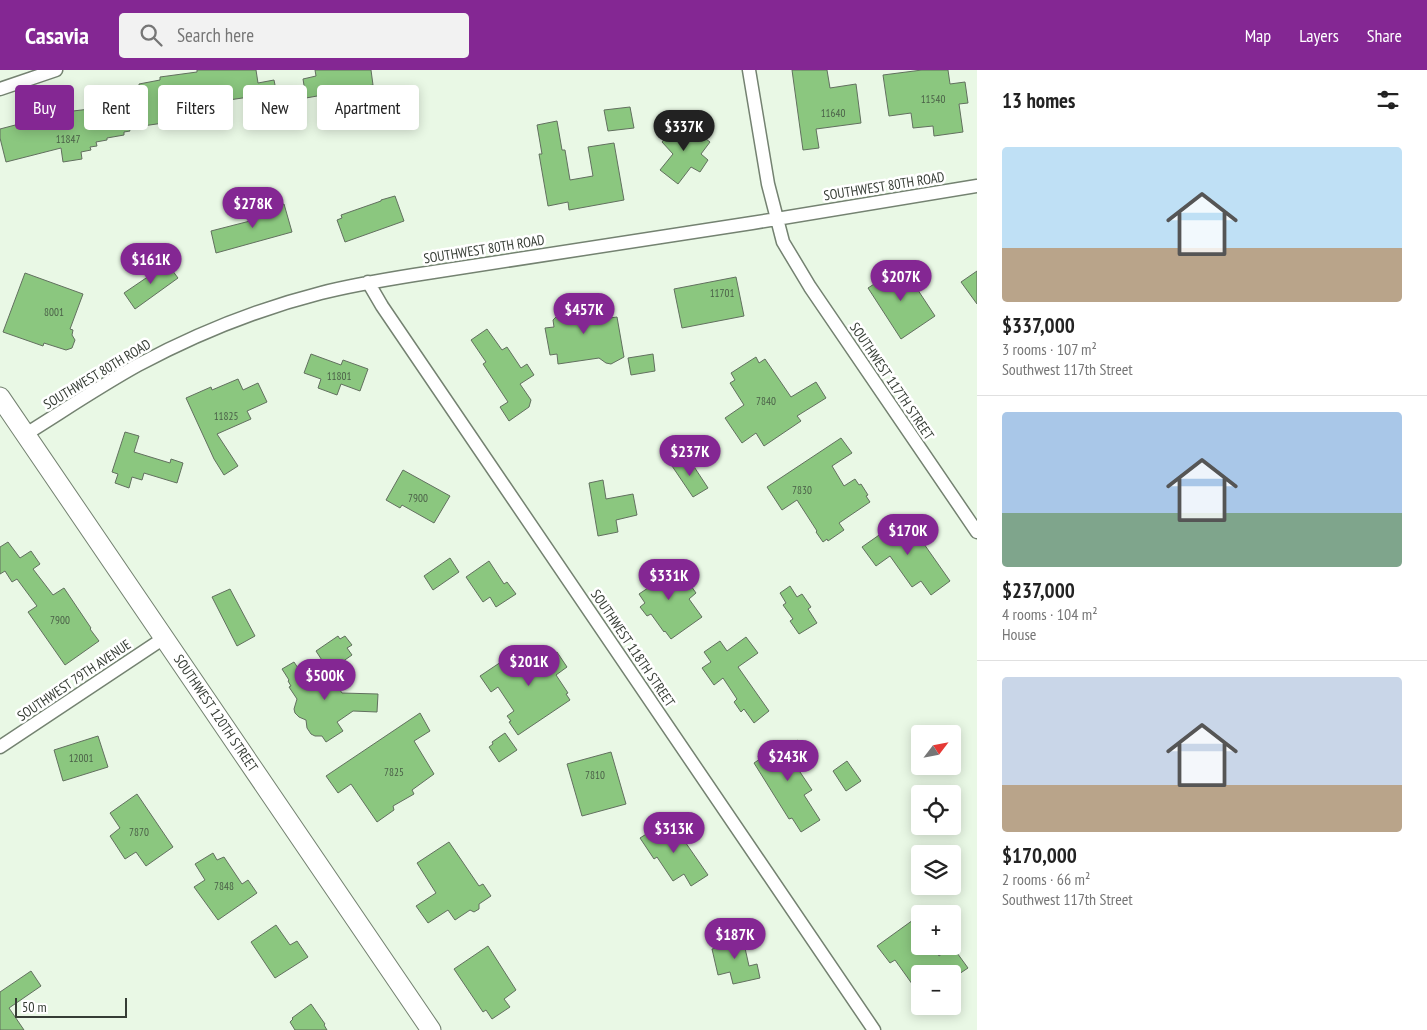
<!DOCTYPE html>
<meta charset="utf-8">
<style>
:root{--surface:#fff;--page:#f2f2f2;--text:#222;--muted:#767676;--line:#e0e0e0;--accent:#842793}
body{margin:0;font-family:"PT Sans Narrow",sans-serif;background:var(--page);color:var(--text);height:100vh;display:flex;flex-direction:column;font-size:19px;white-space:nowrap}
*{box-sizing:border-box;margin:0}
p{font-size:16px;color:var(--muted)}
.icon{flex:none;width:28px;height:28px;fill:none;stroke:currentColor;stroke-width:2;stroke-linecap:round;stroke-linejoin:round}
.map{position:relative;flex:1;overflow:hidden}
.drawer{display:flex;flex-direction:column;background:var(--surface);width:450px}
.drawer>*{flex:none}
.hud{position:absolute;left:15px;top:15px;width:475px;height:45px;display:flex;gap:10px}
.needle{width:32px;rotate:58deg}
.tools{position:absolute;left:911px;top:655px;display:grid;gap:10px}
.tools a{display:grid;place-items:center;width:50px;height:50px;border-radius:5px;background:var(--surface);box-shadow:0 2px 12px #0003;font-size:25px}
.scale{position:absolute;left:15px;bottom:12px;width:112px;box-sizing:border-box;padding-left:5px;border:2px solid #363d35;border-top:0;font-size:14px;line-height:18px;white-space:nowrap;color:#363d35;-webkit-text-stroke:4px #fff;paint-order:stroke}
.price{position:absolute;translate:-50% -42px;padding:0 11px;border-radius:18px;background:var(--accent);color:#fff;font-size:16px;line-height:32px;filter:drop-shadow(0 1px 2px #0008)}
.price::after{content:'';position:absolute;left:50%;top:30px;width:15px;height:11px;margin-left:-8px;background:inherit;clip-path:polygon(0 0,100% 0,50% 100%)}
.price.selected{background:#222;color:#fff}
ul{padding:0;list-style:none}
li{display:grid;align-content:center;gap:10px;height:265px;padding:0 25px}
li+li{border-top:1px solid var(--line)}
li span{display:grid;place-items:center;height:155px;border-radius:5px;color:#555}
li>.icon{margin-inline-start:auto}
span .icon{width:90px;height:90px;fill:#fffc;stroke-width:1}
li b{font-size:21px}
h2{display:flex;justify-content:space-between;align-items:center;height:60px;padding:0 25px;font-size:21px}
.pill{padding:0 18px;border-radius:5px;background:var(--surface);box-shadow:0 2px 12px #0003;font-size:18px;line-height:45px}
.pill.selected{background:var(--accent);color:#fff}
header{display:flex;align-items:center;gap:30px;box-sizing:border-box;height:70px;padding:0 25px;background:var(--accent);color:#fff}
header strong{font-size:24px}
nav{display:flex;gap:28px;margin-inline-start:auto;font-size:18px}
.search{width:350px;height:45px;background:var(--page);display:flex;align-items:center;gap:12px;box-sizing:border-box;padding:0 18px;border-radius:5px;color:var(--muted);font-size:19px}
main{display:flex;flex:1;min-height:0}
.map>svg:first-child{display:block}
.building{fill:#8bc77f;stroke:#62705f}
.lines{fill:none;stroke-linecap:round;stroke-linejoin:round}
.street-casing{stroke:#748271;stroke-width:15}
.secondary-casing{stroke:#748271;stroke-width:21}
.street{stroke:#fff;stroke-width:12}
.secondary{stroke:#fff;stroke-width:19}
.labels{text-anchor:middle;dominant-baseline:central;stroke-width:5;stroke-linejoin:round;paint-order:stroke}
.number-label{font-size:11px;fill:#4b6048}
.street-label{font-size:14px;fill:#363d35;stroke:#fff}
</style>
<header>
<strong>Casavia</strong>
<div class="search"><svg class="icon" aria-label="search" viewBox="0 0 24 24"><circle cx="10" cy="10" r="6"/><path d="M15 15l6 6"/></svg>Search here</div>
<nav><a>Map</a><a>Layers</a><a>Share</a></nav>
</header>
<main>
<div class="map">
<svg width="977" height="960" viewBox="0 0 977 960">
<rect width="100%" height="100%" fill="#e9f8e5"/>
<!-- building -->
<path class="building" d="M 197,0 L 256,0 L 258,13 L 274,10 L 278,30 L 257,34 L 256,26 L 222,31 L 223,41 L 184,48 L 184,50 L 129,58 L 130,61 L 124,62 L 124,65 L 107,68 L 107,70 L 96,72 L 97,76 L 90,77 L 91,80 L 81,82 L 82,89 L 63,92 L 61,78 L 6,92 L 0,68 L 0,59 L 42,48 L 73,43 L 73,41 L 90,39 L 89,31 L 106,29 L 106,26 L 122,24 L 122,20 L 139,17 L 139,14 L 160,10 L 160,7 L 197,2 Z
M 315,0 L 371,0 L 373,15 L 334,21 L 334,23 L 306,28 L 303,9 L 316,6 Z
M 792,0 L 827,0 L 830,18 L 856,14 L 861,53 L 816,59 L 819,78 L 803,80 Z
M 922,0 L 948,0 L 950,14 L 965,12 L 968,33 L 959,34 L 963,62 L 934,66 L 933,56 L 913,58 L 911,43 L 889,46 L 883,5 Z
M 630,37 L 634,58 L 608,61 L 604,40 Z
M 681,50 L 710,72 L 701,84 L 708,90 L 700,102 L 691,97 L 678,114 L 660,100 L 673,84 L 662,72 Z
M 557,51 L 562,80 L 565,80 L 570,110 L 593,106 L 588,77 L 614,73 L 624,130 L 569,140 L 568,132 L 548,136 L 539,84 L 542,84 L 537,55 Z
M 395,126 L 404,151 L 345,172 L 337,150 L 342,148 L 341,145 L 381,131 L 381,130 Z
M 284,134 L 292,162 L 216,183 L 211,161 L 250,151 L 248,145 Z
M 157,192 L 163,200 L 169,196 L 178,208 L 135,239 L 124,223 L 149,206 L 146,201 Z
M 902,196 L 935,246 L 901,269 L 868,218 Z
M 977,201 L 977,234 L 961,212 Z
M 25,203 L 83,224 L 70,259 L 73,260 L 72,265 L 75,270 L 72,278 L 66,280 L 44,273 L 43,276 L 3,262 Z
M 736,207 L 744,246 L 682,258 L 674,219 Z
M 585,228 L 587,241 L 597,240 L 602,242 L 603,249 L 617,247 L 624,287 L 611,294 L 606,293 L 599,288 L 558,294 L 557,284 L 550,285 L 545,258 L 554,257 L 553,250 L 557,246 L 566,245 L 564,232 Z
M 487,259 L 502,280 L 507,277 L 521,298 L 527,294 L 534,305 L 520,314 L 531,330 L 529,337 L 509,351 L 500,337 L 508,332 L 483,294 L 486,292 L 471,270 Z
M 311,284 L 341,295 L 343,290 L 368,299 L 360,321 L 341,314 L 337,325 L 318,318 L 321,309 L 304,303 Z
M 653,284 L 655,301 L 631,305 L 628,288 Z
M 756,287 L 759,293 L 765,289 L 791,327 L 816,312 L 826,328 L 797,346 L 801,351 L 764,376 L 756,363 L 742,373 L 725,348 L 744,335 L 730,313 L 735,310 L 731,303 Z
M 238,309 L 243,320 L 258,313 L 267,332 L 247,341 L 251,349 L 217,364 L 238,396 L 224,405 L 214,389 L 186,328 L 211,317 L 212,320 Z
M 125,362 L 139,366 L 134,382 L 170,393 L 171,389 L 183,393 L 177,413 L 144,403 L 142,410 L 132,407 L 129,418 L 115,413 L 118,404 L 112,402 Z
M 841,368 L 852,383 L 832,396 L 844,416 L 855,409 L 859,415 L 861,414 L 868,425 L 866,426 L 870,432 L 839,453 L 844,460 L 828,471 L 827,469 L 823,472 L 816,462 L 817,461 L 797,430 L 782,440 L 767,417 Z
M 687,386 L 708,418 L 693,427 L 672,396 Z
M 403,400 L 450,426 L 434,453 L 402,435 L 400,438 L 386,430 Z
M 603,410 L 606,429 L 633,424 L 637,445 L 616,450 L 618,462 L 598,466 L 589,413 Z
M 905,447 L 950,511 L 931,525 L 921,511 L 912,517 L 890,486 L 876,496 L 862,477 Z
M 8,472 L 20,488 L 31,481 L 40,494 L 33,499 L 53,525 L 64,518 L 91,558 L 90,559 L 99,571 L 65,595 L 28,542 L 37,536 L 17,509 L 12,512 L 5,501 L 0,504 L 0,477 Z
M 450,488 L 459,502 L 433,520 L 424,506 Z
M 662,490 L 677,512 L 684,506 L 696,523 L 689,529 L 702,547 L 671,569 L 665,561 L 664,562 L 651,544 L 647,546 L 640,537 L 645,533 L 639,524 L 654,514 L 645,502 Z
M 489,491 L 504,514 L 507,512 L 516,524 L 496,537 L 490,527 L 483,532 L 466,507 Z
M 790,516 L 797,527 L 802,524 L 811,537 L 808,539 L 817,553 L 799,564 L 790,551 L 793,549 L 783,535 L 786,533 L 780,523 Z
M 230,519 L 255,566 L 237,576 L 212,527 Z
M 338,566 L 340,569 L 345,566 L 352,575 L 347,578 L 352,585 L 329,601 L 316,581 Z
M 746,567 L 758,583 L 738,597 L 769,641 L 754,653 L 744,639 L 741,642 L 734,632 L 737,629 L 723,608 L 714,615 L 702,598 L 711,592 L 704,582 L 720,571 L 727,581 Z
M 525,576 L 527,579 L 529,579 L 539,594 L 557,582 L 567,597 L 556,605 L 568,623 L 566,624 L 570,630 L 518,665 L 509,652 L 511,651 L 507,646 L 514,641 L 498,617 L 491,622 L 480,606 Z
M 294,592 L 304,607 L 322,594 L 342,623 L 378,624 L 377,642 L 353,641 L 337,652 L 343,661 L 326,672 L 322,666 L 315,666 L 311,664 L 307,658 L 306,650 L 299,647 L 295,643 L 294,639 L 297,629 L 289,617 L 291,616 L 288,611 L 289,610 L 282,599 Z
M 420,643 L 430,661 L 414,671 L 434,704 L 412,720 L 414,724 L 393,736 L 394,740 L 377,752 L 351,714 L 338,723 L 326,706 Z
M 505,663 L 517,680 L 499,692 L 489,677 L 493,674 L 492,672 Z
M 98,666 L 108,697 L 63,711 L 54,680 Z
M 798,670 L 809,687 L 796,696 L 812,720 L 804,725 L 820,750 L 801,762 L 792,748 L 789,749 L 754,693 L 760,689 L 758,686 L 772,677 L 774,680 L 787,671 L 790,676 Z
M 611,682 L 626,734 L 582,746 L 567,694 Z
M 847,691 L 861,711 L 846,721 L 833,701 Z
M 137,724 L 173,777 L 146,796 L 136,782 L 125,789 L 110,766 L 120,758 L 110,743 Z
M 672,753 L 708,805 L 691,816 L 684,804 L 673,811 L 657,787 L 654,789 L 640,768 L 659,756 L 662,760 Z
M 449,772 L 479,816 L 483,814 L 491,826 L 479,834 L 479,839 L 474,842 L 470,840 L 455,850 L 448,840 L 428,853 L 416,836 L 436,823 L 417,793 Z
M 213,783 L 217,790 L 224,787 L 242,814 L 248,810 L 257,823 L 218,850 L 194,817 L 205,810 L 195,794 Z
M 920,845 L 920,876 L 932,876 L 939,886 L 952,876 L 968,898 L 959,904 L 920,904 L 920,925 L 895,890 L 890,893 L 877,876 Z
M 276,855 L 290,875 L 297,871 L 308,887 L 275,908 L 251,872 Z
M 741,860 L 749,896 L 757,894 L 760,908 L 733,914 L 730,902 L 718,905 L 712,879 L 730,875 L 728,863 Z
M 488,876 L 516,920 L 504,929 L 510,937 L 492,949 L 486,940 L 483,942 L 454,899 Z
M 31,901 L 41,916 L 9,938 L 24,960 L 0,960 L 0,922 Z
M 311,934 L 325,954 L 324,955 L 327,960 L 295,960 L 290,952 L 293,949 L 292,948 Z"/>
<g class="lines">
<!-- street casing -->
<g class="street-casing">
<path id="street" d="M 749,0 L 768,114 L 783,172 L 810,217 L 977,462
M 0,19 L 56,0
M 368,212 L 382,236 L 874,960
M 26,364 C 63,341 100,316 138,295 C 196,264 258,239 321,223 C 352,215 383,210 414,205 L 752,153 L 977,116
M 0,677 L 164,568"/>
</g>
<!-- secondary casing -->
<g class="secondary-casing">
<path id="secondary" d="M 0,327 L 431,960"/>
</g>
<!-- street -->
<use href="#street" class="street"/>
<!-- secondary -->
<use href="#secondary" class="secondary"/>
</g>
<g class="labels">
<!-- number labels -->
<g class="number-label">
<text x="933" y="29">11540</text>
<text x="833" y="43">11640</text>
<text x="68" y="69">11847</text>
<text x="722" y="223">11701</text>
<text x="54" y="242">8001</text>
<text x="339" y="306">11801</text>
<text x="766" y="331">7840</text>
<text x="226" y="346">11825</text>
<text x="802" y="420">7830</text>
<text x="418" y="428">7900</text>
<text x="60" y="550">7900</text>
<text x="81" y="688">12001</text>
<text x="394" y="702">7825</text>
<text x="595" y="705">7810</text>
<text x="139" y="762">7870</text>
<text x="224" y="816">7848</text>
</g>
<!-- street labels -->
<g class="street-label">
<text transform="translate(884 116) rotate(-9)">SOUTHWEST 80TH ROAD</text>
<text transform="translate(484 179) rotate(-9)">SOUTHWEST 80TH ROAD</text>
<text transform="translate(97 304) rotate(-31)">SOUTHWEST 80TH ROAD</text>
<text transform="translate(892 311) rotate(56)">SOUTHWEST 117TH STREET</text>
<text transform="translate(633 578) rotate(56)">SOUTHWEST 118TH STREET</text>
<text transform="translate(74 610) rotate(-34)">SOUTHWEST 79TH AVENUE</text>
<text transform="translate(216 643) rotate(56)">SOUTHWEST 120TH STREET</text>
</g>
</g>
</svg>
<div class="tools">
<a><svg class="needle" viewBox="-14 -14 28 28"><path d="M0-13l5 13h-10z" fill="#e53935"/><path d="M0 13l5-13h-10z" fill="#767676"/></svg></a>
<a><svg class="icon" aria-label="locate" viewBox="0 0 24 24"><circle cx="12" cy="12" r="6"/><path d="M12 2v4M12 18v4M2 12h4M18 12h4"/></svg></a>
<a><svg class="icon" aria-label="layers" viewBox="0 0 24 24"><path d="M12 4l9 5-9 5-9-5zM3 14l9 5 9-5"/></svg></a>
<a>+</a>
<a>−</a>
</div>
<div class="scale">50 m</div>
<b class="price selected" style="left:684px;top:82px">$337K</b>
<b class="price" style="left:253px;top:159px">$278K</b>
<b class="price" style="left:151px;top:215px">$161K</b>
<b class="price" style="left:901px;top:232px">$207K</b>
<b class="price" style="left:584px;top:265px">$457K</b>
<b class="price" style="left:690px;top:407px">$237K</b>
<b class="price" style="left:908px;top:486px">$170K</b>
<b class="price" style="left:669px;top:531px">$331K</b>
<b class="price" style="left:529px;top:617px">$201K</b>
<b class="price" style="left:325px;top:631px">$500K</b>
<b class="price" style="left:788px;top:712px">$243K</b>
<b class="price" style="left:674px;top:784px">$313K</b>
<b class="price" style="left:735px;top:890px">$187K</b>
<div class="hud">
<a class="pill selected">Buy</a>
<a class="pill">Rent</a>
<a class="pill">Filters</a>
<a class="pill">New</a>
<a class="pill">Apartment</a>
</div>
</div>
<section class="drawer">
<h2>13 homes<svg class="icon" aria-label="filters" viewBox="0 0 24 24"><path d="M4 7h16M4 17h16"/><circle cx="9" cy="7" r="2"/><circle cx="15" cy="17" r="2"/></svg></h2>
<ul>
<li><span style="background:linear-gradient(#bfe0f5 65%,#b9a48a 0)"><svg class="icon" aria-label="home" viewBox="0 0 24 24"><path d="M3 11l9-7 9 7M6 9v11h12V9"/></svg></span><div><b>$337,000</b><p>3 rooms · 107 m²</p><p>Southwest 117th Street</p></div></li>
<li><span style="background:linear-gradient(#a9c7e8 65%,#7fa58c 0)"><svg class="icon" aria-label="home" viewBox="0 0 24 24"><path d="M3 11l9-7 9 7M6 9v11h12V9"/></svg></span><div><b>$237,000</b><p>4 rooms · 104 m²</p><p>House</p></div></li>
<li><span style="background:linear-gradient(#c9d6e8 70%,#b9a48a 0)"><svg class="icon" aria-label="home" viewBox="0 0 24 24"><path d="M3 11l9-7 9 7M6 9v11h12V9"/></svg></span><div><b>$170,000</b><p>2 rooms · 66 m²</p><p>Southwest 117th Street</p></div></li>
</ul>
</section>
</main>
